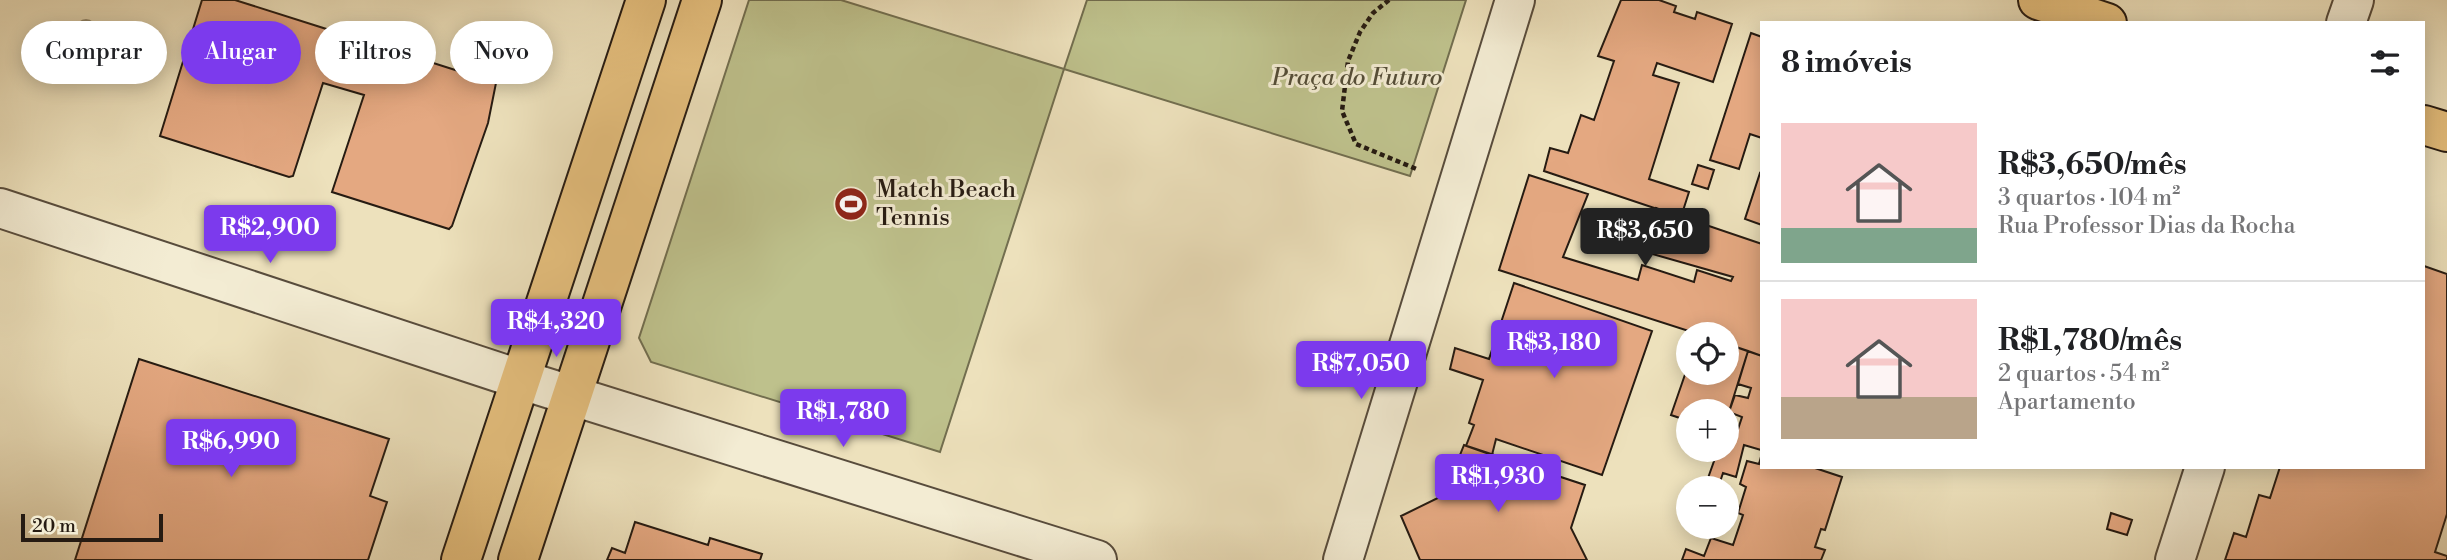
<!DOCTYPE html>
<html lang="pt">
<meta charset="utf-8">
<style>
:root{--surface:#fff;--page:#f2f2f2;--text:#202124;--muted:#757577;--line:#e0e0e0;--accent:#7c3aed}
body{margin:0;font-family:"Libre Bodoni",serif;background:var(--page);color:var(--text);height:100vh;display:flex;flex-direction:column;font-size:26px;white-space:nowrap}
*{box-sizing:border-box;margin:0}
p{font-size:23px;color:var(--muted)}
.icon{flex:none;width:38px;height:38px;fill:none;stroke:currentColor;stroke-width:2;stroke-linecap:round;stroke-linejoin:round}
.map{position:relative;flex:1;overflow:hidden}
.sheet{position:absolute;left:1760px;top:21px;width:665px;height:448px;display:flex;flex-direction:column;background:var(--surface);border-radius:0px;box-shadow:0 4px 18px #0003}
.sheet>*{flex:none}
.guide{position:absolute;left:21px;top:21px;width:665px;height:63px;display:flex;gap:14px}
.controls{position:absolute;left:1676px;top:322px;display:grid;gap:14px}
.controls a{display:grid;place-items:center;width:63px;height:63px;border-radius:50%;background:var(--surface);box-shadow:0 4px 18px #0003;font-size:35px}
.scale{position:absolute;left:21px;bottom:18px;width:142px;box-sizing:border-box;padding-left:7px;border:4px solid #261b12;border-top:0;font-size:19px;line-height:24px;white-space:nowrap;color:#261b12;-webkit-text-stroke:5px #f3ecd3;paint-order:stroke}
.price{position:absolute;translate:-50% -60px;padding:0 16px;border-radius:7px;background:var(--accent);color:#fff;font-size:23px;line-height:46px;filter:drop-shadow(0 2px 4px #0008)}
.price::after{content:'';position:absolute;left:50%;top:42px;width:21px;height:16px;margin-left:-10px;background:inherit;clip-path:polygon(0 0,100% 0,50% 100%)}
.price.selected{background:#222;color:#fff}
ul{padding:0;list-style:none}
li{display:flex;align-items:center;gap:21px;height:175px;padding:0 21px}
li+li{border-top:2px solid var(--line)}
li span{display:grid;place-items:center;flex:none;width:196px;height:140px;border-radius:0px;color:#555}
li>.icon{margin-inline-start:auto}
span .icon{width:84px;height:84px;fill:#fffc;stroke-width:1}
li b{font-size:30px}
h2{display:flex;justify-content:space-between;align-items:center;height:84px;padding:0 21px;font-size:30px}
.chip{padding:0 24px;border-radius:32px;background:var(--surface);box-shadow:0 4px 18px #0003;font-size:24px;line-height:63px}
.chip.selected{background:var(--accent);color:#fff}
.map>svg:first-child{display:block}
.green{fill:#bec18c;stroke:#726e4f;stroke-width:2}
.building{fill:#e4a881;stroke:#261b12;stroke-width:2}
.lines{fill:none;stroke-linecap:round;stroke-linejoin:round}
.minor-casing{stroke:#584c3c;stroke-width:42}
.major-casing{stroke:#261b12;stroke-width:42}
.path{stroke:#261b12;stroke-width:4.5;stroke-dasharray:5 3.5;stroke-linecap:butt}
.minor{stroke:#f3ecd3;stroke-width:38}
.major{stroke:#e6c07e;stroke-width:38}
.tree{fill:#999073}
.labels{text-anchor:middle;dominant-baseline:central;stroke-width:6;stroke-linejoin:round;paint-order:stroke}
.park-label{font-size:24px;font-style:italic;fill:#544d37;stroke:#f3ecd3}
.poi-label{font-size:24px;fill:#261b12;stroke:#f3ecd3;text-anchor:start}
</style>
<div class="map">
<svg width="2447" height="560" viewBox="0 0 2447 560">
<rect width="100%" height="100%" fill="#ede1bc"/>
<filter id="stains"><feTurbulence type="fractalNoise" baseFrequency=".00286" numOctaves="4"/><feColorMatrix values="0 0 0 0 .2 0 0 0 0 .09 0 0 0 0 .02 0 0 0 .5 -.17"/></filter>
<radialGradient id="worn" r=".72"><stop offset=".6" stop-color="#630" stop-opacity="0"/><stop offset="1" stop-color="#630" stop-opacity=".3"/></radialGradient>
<!-- green -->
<path class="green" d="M 749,0 L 841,0 L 1064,69 L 1087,0 L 1466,0 L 1410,176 L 1064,69 L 940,452 L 651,362 L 639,338 Z"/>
<!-- building -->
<path class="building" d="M 202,0 L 235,0 L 339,33 L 328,66 L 369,79 L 380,46 L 496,83 L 488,123 L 452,226 L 449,229 L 332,192 L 364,95 L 323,83 L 293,176 L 289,177 L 160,136 Z
M 1621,0 L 1659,0 L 1676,6 L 1674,12 L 1695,19 L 1697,12 L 1732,24 L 1713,82 L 1657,63 L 1653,75 L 1679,83 L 1649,179 L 1689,192 L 1681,217 L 1544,171 L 1550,148 L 1568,153 L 1581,115 L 1594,120 L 1614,61 L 1598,56 Z
M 342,25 L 382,37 L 380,46 L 339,33 Z
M 1751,33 L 1762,37 L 1762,138 L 1750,134 L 1739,169 L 1710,160 Z
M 1698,165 L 1714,170 L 1708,189 L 1692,184 Z
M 1760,173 L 1762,174 L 1762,225 L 1745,219 Z
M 1529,175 L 1588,194 L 1563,257 L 1638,280 L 1642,265 L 1694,282 L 1697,270 L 1731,281 L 1733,277 L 1642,251 L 1656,208 L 1762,244 L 1762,356 L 1727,344 L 1727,334 L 1698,334 L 1499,270 Z
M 2424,266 L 2447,274 L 2447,514 L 2435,552 L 2447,556 L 2447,560 L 2225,560 L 2234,533 L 2246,537 L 2259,495 L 2270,498 L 2280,467 L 2424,467 Z
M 1514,283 L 1652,331 L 1602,475 L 1496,439 L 1492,455 L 1466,446 L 1474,425 L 1469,423 L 1483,380 L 1450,369 L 1455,348 L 1489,359 Z
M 1727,344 L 1748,351 L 1727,418 L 1727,411 L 1689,411 L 1689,421 L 1671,415 L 1689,363 L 1689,373 L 1727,373 Z
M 1748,351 L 1762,356 L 1762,446 L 1761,450 L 1744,445 L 1736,477 L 1723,473 L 1720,482 L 1708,478 L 1718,450 L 1727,450 L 1727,436 L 1735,438 L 1742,417 L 1729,412 L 1735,395 L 1748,398 L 1751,388 L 1738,384 Z
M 139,359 L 389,439 L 370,496 L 387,502 L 368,560 L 75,560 Z
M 1464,445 L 1585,485 L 1571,528 L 1587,560 L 1420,560 L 1401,516 L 1444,495 Z
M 1762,453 L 1762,467 L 1812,467 L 1842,477 L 1825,530 L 1821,529 L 1815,547 L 1825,550 L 1821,560 L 1682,560 L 1686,549 L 1704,556 L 1711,538 L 1733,545 L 1743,515 L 1738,513 L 1746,487 L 1740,484 L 1747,461 L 1759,464 Z
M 2111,513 L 2132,520 L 2127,535 L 2107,529 Z
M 635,522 L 708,545 L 710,538 L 762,554 L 760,560 L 607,560 L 612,548 L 625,553 Z"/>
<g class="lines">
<!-- minor casing -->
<g class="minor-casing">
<path id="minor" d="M 2346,23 L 2354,0
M 0,208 L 522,380 L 1097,560
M 1343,560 L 1515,0
M 2175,560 L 2205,467"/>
</g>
<!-- major casing -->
<g class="major-casing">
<path id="major" d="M 2038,0 L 2107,23
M 2424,125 L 2447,132
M 461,560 L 646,0
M 518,560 L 702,0"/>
</g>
<!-- path -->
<path class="path" d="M 1389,0 L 1373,13 L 1360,32 L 1348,61 L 1342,111 L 1356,144 L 1419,170"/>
<!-- minor -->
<use href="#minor" class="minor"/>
<!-- major -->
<use href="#major" class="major"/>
</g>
<!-- trees -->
<circle class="tree" cx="86" cy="29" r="10"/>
<!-- icons -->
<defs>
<g id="stadium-disc" transform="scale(1.75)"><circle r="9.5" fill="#8f2418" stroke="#f3ecd3"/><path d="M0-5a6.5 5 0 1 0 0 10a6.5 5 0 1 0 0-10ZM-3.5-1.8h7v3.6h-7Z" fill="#fff"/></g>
</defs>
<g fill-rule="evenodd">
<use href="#stadium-disc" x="851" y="204"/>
</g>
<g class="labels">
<!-- park labels -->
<g class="park-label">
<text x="1357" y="78">Praça do Futuro</text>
</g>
<!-- poi labels -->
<g class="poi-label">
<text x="876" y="190">Match Beach<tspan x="876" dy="28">Tennis</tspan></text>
</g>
</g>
<rect width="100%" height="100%" filter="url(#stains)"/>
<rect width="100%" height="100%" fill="url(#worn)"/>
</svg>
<div class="controls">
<a><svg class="icon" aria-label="locate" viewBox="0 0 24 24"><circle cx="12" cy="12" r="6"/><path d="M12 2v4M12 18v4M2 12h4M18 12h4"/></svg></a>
<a>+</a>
<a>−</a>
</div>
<div class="scale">20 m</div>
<b class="price" style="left:270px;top:265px">R$2,900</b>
<b class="price selected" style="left:1645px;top:268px">R$3,650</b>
<b class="price" style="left:556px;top:359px">R$4,320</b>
<b class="price" style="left:1554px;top:380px">R$3,180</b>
<b class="price" style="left:1361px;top:401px">R$7,050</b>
<b class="price" style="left:843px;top:449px">R$1,780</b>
<b class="price" style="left:231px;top:479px">R$6,990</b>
<b class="price" style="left:1498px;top:514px">R$1,930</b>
<div class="guide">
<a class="chip">Comprar</a>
<a class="chip selected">Alugar</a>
<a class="chip">Filtros</a>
<a class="chip">Novo</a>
</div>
<section class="sheet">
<h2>8 imóveis<svg class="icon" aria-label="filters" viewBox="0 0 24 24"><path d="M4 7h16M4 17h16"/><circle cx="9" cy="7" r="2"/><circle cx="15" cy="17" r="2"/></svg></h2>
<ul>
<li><span style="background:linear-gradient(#f6c9c9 75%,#7fa58c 0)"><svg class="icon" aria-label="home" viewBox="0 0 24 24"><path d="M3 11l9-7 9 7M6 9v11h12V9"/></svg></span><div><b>R$3,650/mês</b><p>3 quartos · 104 m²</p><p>Rua Professor Dias da Rocha</p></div></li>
<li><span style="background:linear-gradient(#f6c9c9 70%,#b9a48a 0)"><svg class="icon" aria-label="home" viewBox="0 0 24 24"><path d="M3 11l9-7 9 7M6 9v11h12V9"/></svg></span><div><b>R$1,780/mês</b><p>2 quartos · 54 m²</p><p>Apartamento</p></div></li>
</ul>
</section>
</div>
